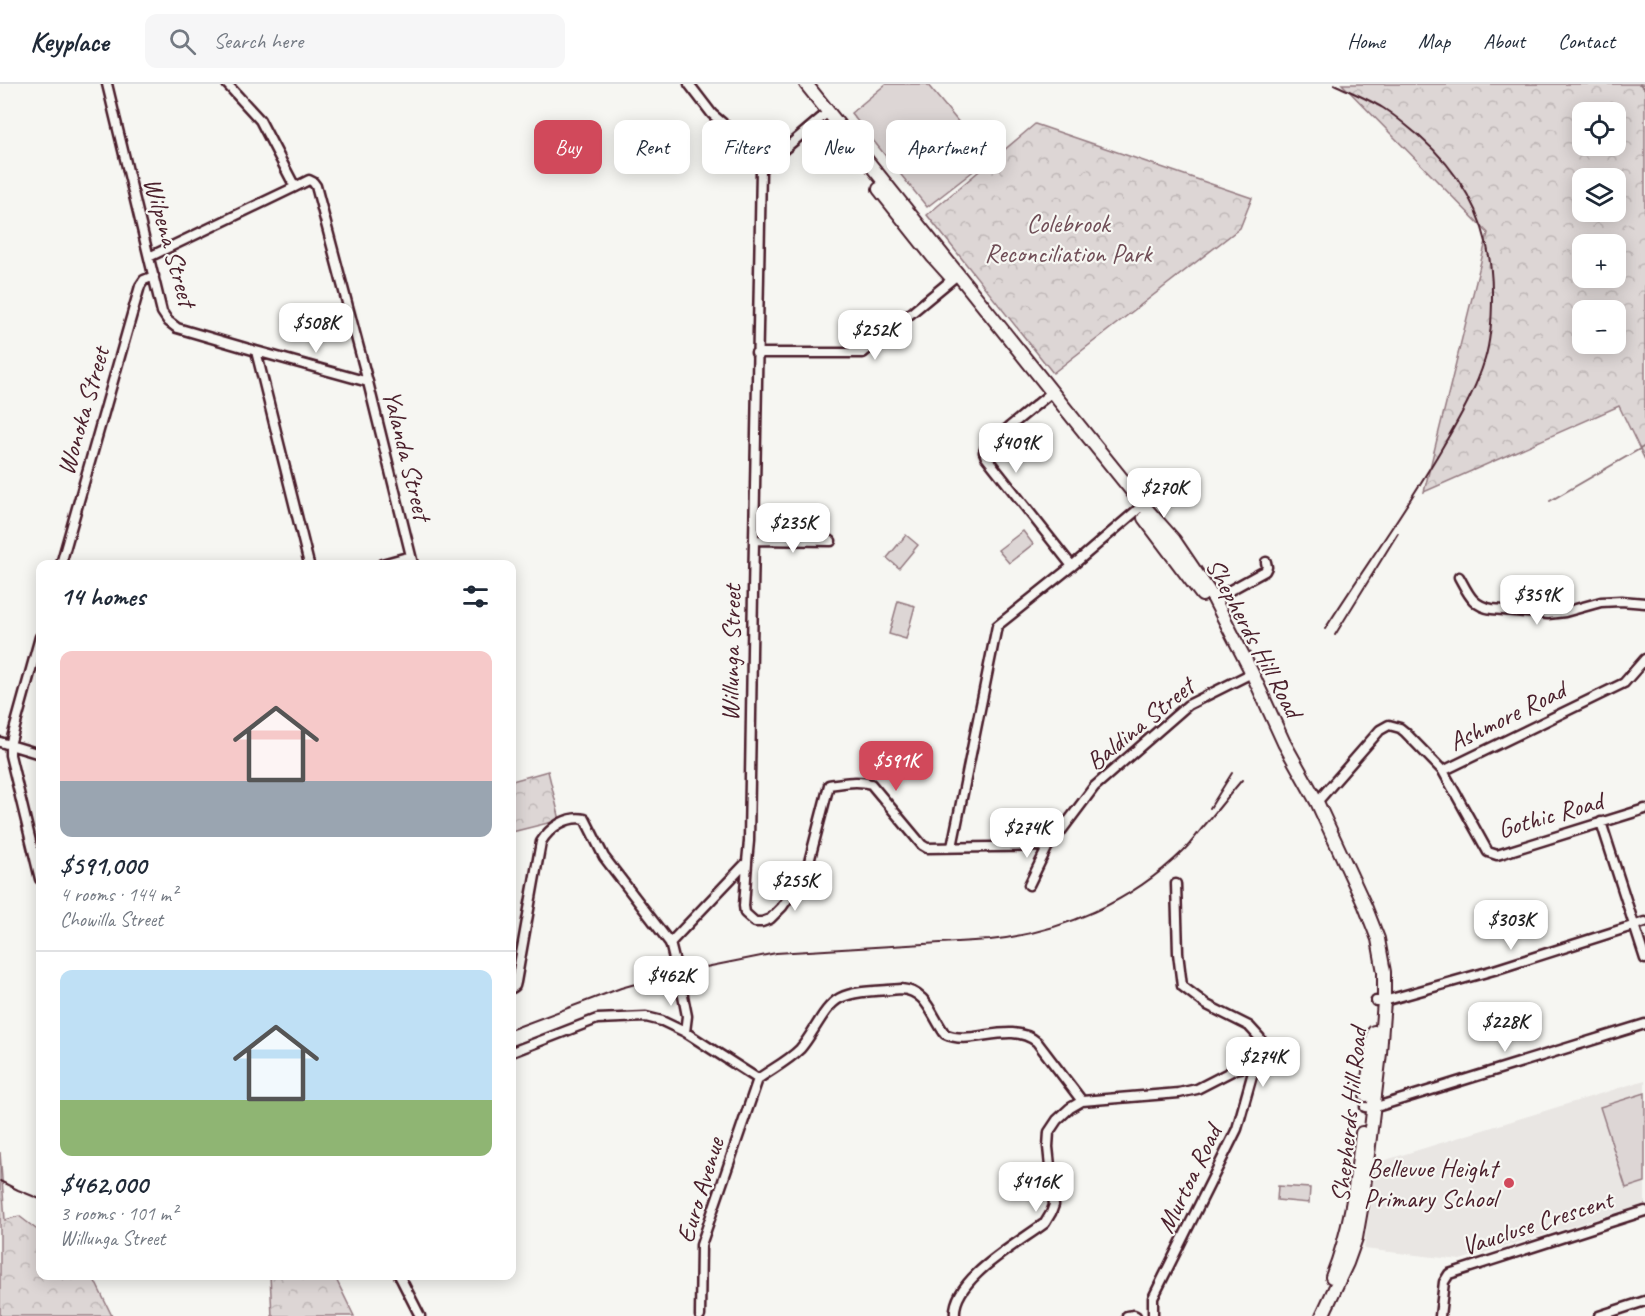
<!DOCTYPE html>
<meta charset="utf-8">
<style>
:root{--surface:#fff;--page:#f6f6f7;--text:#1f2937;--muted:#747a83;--line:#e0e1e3;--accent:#d1495b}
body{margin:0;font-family:Caveat,sans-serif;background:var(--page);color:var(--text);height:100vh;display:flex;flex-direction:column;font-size:22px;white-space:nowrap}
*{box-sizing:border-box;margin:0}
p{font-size:20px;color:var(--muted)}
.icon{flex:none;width:33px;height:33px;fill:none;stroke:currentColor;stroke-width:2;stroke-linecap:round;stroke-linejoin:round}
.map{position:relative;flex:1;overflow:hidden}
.side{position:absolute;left:36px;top:476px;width:480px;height:720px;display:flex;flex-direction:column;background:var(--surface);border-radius:12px;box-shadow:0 3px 15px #0003}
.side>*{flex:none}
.hud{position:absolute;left:534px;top:36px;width:570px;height:54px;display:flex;gap:12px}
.controls{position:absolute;left:1572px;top:18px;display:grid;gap:12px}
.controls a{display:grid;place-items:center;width:54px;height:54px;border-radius:12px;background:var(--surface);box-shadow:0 3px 15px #0003;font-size:30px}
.price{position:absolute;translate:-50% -51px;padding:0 14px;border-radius:12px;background:#fff;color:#222;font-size:20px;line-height:39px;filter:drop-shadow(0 2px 3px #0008)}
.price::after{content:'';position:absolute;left:50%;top:36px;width:18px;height:14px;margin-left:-9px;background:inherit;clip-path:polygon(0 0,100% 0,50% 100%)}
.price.selected{background:var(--accent);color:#fff}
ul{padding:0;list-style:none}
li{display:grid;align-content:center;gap:12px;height:318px;padding:0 24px}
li+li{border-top:2px solid var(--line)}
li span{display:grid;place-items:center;height:186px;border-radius:12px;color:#555}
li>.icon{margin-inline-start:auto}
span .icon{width:108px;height:108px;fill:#fffc;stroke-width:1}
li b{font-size:26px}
h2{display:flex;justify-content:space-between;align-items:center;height:72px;padding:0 24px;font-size:26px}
.tag{padding:0 21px;border-radius:12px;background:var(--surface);box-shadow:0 3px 15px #0003;font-size:21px;line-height:54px}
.tag.selected{background:var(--accent);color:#fff}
header{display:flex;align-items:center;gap:36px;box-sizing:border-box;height:84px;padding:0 30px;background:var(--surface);border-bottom:2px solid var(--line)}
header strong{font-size:28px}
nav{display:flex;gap:33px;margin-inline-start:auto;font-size:21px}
.search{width:420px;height:54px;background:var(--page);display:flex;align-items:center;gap:15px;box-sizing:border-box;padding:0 21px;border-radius:12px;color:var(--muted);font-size:22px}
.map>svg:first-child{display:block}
.built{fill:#e9e6e3}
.green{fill:#ddd6d5;stroke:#947a80;stroke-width:1.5}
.forest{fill:url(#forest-crowns);stroke:#947a80;stroke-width:1.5;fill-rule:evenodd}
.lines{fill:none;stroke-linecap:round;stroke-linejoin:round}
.stream{stroke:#8e747a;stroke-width:2}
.street-casing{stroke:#4a1f2b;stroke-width:13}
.secondary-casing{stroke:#4a1f2b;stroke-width:16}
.street{stroke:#f6f6f2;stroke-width:8}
.secondary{stroke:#f6f6f2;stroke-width:12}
.rail{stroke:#4a1f2b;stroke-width:2}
.street-bridge-casing{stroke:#4a1f2b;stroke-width:13;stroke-linecap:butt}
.street-bridge{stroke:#f6f6f2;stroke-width:8}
.poi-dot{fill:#d1495b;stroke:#f6f6f2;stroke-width:2}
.labels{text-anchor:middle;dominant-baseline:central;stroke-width:4.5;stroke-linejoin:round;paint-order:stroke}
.park-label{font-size:26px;fill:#6f4d56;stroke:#f6f6f2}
.street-label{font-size:26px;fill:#4a1f2b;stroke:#f6f6f2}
.poi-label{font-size:26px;fill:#4a1f2b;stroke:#f6f6f2;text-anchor:end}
</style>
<header>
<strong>Keyplace</strong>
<div class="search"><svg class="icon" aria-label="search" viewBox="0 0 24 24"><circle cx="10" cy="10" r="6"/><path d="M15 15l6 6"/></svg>Search here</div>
<nav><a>Home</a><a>Map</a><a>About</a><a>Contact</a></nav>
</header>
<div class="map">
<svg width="1645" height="1232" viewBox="0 0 1645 1232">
<defs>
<pattern id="forest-crowns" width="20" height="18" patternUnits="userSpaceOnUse" patternTransform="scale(1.5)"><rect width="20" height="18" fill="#ddd6d5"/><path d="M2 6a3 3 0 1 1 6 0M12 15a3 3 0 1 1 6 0" fill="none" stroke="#bfb7b7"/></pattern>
</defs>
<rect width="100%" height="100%" fill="#f6f6f2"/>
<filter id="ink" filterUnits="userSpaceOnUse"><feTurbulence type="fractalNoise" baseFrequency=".0167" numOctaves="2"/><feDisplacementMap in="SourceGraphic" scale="12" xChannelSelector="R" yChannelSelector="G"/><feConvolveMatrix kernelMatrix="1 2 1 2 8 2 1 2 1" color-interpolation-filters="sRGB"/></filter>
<g filter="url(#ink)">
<!-- built -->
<path class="built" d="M 1645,996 L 1645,1120 L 1460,1176 L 1364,1165 L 1376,1079 Z"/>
<!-- green -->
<path class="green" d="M 886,0 L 927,0 L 989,75 L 927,123 L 851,29 Z
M 1023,447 L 1033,460 L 1009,479 L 998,466 Z
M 906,451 L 918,461 L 899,484 L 887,474 Z
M 898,517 L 915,522 L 906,555 L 889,550 Z
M 1645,1009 L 1645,1098 L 1626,1104 L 1600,1023 Z
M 1278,1102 L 1310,1104 L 1309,1119 L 1277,1116 Z"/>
<!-- forest -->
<path class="forest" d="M 1342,0 L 1645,0 L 1645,376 L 1619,322 L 1424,408 L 1488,149 ZM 1616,28 L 1616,62 L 1582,62 L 1582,28 ZM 1616,94 L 1616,128 L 1582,128 L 1582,94 ZM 1582,160 L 1616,160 L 1616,194 L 1582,194 ZM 1616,226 L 1616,260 L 1582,260 L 1582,226 Z
M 1035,40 L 1252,114 L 1240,144 L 1053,289 L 927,131 Z
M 548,687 L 560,736 L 512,748 L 512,697 Z
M 0,1068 L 5,1136 L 19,1132 L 40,1148 L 40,1191 L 92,1191 L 112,1232 L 0,1232 Z
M 270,1191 L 334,1191 L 354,1232 L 272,1232 Z"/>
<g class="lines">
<!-- stream -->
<path class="stream" d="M 1640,0 L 1645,5
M 1550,417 L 1645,362"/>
<!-- street casing -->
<g class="street-casing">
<path id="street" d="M 107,0 L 162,228 L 168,237 L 177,244 L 256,267 L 309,480
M 227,0 L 260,36 L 295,103
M 689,0 L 712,30 L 725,41 L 761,85
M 761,85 L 828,28
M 149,173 L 295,103 L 309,96 L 313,98 L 316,102 L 368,298 L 413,480
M 256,267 L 368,298
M 756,269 L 863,269 L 955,193
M 1052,308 L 987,361 L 984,368 L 986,373 L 1072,482
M 754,456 L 831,457
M 61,480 L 140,202 L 144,196 L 154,192
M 382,480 L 411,472
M 1459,493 C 1468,509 1472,522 1492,525 L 1548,530 L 1565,528 L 1601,518 L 1621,517 L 1645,519
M 1214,515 L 1265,487 L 1267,483 L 1266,478
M 40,553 L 10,661 L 10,671 L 40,795
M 0,658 L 40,670
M 1443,687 L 1488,768 L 1497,771 L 1645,725
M 1317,718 L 1380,646 L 1389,641 L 1400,644 L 1405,648 L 1443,687 L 1624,599 L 1645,575
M 1601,738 L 1645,875
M 952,763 L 997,542 L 1072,482 L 1143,421
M 747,779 L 744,822 L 745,829 L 755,838 L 762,838 L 770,835 L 782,823 L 802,794 L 809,778 L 829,701 C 842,699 858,696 871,700 L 922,761 L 927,764 L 1048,762
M 1029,801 L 1048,762 L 1052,759 L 1094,703 L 1188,621 L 1252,589
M 674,875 L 670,859 L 747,778 L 749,757 C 753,533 755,309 761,85
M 680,897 L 687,932 L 685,948
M 512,904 L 515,902 L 516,898 L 541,758 C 550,743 568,731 585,735 L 604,773 L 670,859
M 1376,917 L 1384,917 L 1494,886 L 1645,838
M 512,968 L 597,935 L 646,933 L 662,937 L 685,948 L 758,995 C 772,985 788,977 800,965 C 813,951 824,922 840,914 C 856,906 883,907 901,905 C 927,907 931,931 945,950 C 971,963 1010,936 1037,958 L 1082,1017 L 1179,1009 L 1197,1005 L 1236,985 L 1255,981
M 1365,1023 L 1373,1024 L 1645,940
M 399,1191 L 420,1232
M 700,1232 L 701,1161 L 758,995
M 955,1232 C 951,1195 1019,1159 1045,1139 L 1051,1129 L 1054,1121 L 1048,1063 L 1049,1048 L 1057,1036 L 1070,1024 L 1082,1017
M 1127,1232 L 1134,1231 L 1136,1232
M 1153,1232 L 1153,1214 L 1237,1045 L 1255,981 L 1260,954 L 1249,942 L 1207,921 L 1182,902 L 1178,869 L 1176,800
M 1440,1232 L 1444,1198 L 1449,1190 L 1645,1127
M 1599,1232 L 1645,1217"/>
</g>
<!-- secondary casing -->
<g class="secondary-casing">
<path id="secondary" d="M 806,0 L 1052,308 L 1143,421 L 1174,456 L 1214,515 L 1252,589 L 1284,659 L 1317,718 L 1365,822 L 1378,855 L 1384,888 L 1384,917 L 1380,969 L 1362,1120 L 1356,1154 L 1347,1179 L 1322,1232
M 879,105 L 933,173 L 951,193
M 1144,434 L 1202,511
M 1366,1011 L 1374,948
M 1332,1193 C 1351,1146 1356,1100 1362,1049"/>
</g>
<!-- street -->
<use href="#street" class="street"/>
<!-- secondary -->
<use href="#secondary" class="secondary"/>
<!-- rail -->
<path class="rail" d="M 1325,545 C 1365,482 1409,422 1446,357 C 1461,331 1476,305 1485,275 C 1491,255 1492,233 1492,212 C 1493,148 1467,94 1419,52 C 1408,43 1396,32 1383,24 C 1368,15 1351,8 1334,0
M 1335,551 L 1398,449
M 1210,724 L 1232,689
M 512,945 L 621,904 L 671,890 L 776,869 L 990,856 C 1063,848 1131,818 1183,767 C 1191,760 1197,750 1204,742 C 1217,727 1229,711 1242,696
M 0,1097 L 18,1106 L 40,1115"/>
<!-- street-bridge casing -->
<g class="street-bridge-casing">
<path id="street-bridge" d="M 674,875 L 680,897"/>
</g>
<!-- street-bridge -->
<use href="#street-bridge" class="street-bridge"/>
</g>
</g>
<!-- markers -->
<circle class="poi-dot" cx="1509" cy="1099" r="6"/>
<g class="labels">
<!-- park labels -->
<g class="park-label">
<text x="1068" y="139">Colebrook<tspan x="1068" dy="30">Reconciliation Park</tspan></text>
</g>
<!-- street labels -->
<g class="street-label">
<text transform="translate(170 158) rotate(74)">Wilpena Street</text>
<text transform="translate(83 327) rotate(-74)">Wonoka Street</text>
<text transform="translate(407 371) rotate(76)">Yalanda Street</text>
<text transform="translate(1254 554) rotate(62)">Shepherds Hill Road</text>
<text transform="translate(731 569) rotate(-89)">Willunga Street</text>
<text transform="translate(1507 632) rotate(-26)">Ashmore Road</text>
<text transform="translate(1140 640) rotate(-39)">Baldina Street</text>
<text transform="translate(1550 731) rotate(-16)">Gothic Road</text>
<text transform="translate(1349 1031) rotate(-84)">Shepherds Hill Road</text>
<text transform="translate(1189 1095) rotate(-64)">Murtoa Road</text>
<text transform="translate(700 1106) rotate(-73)">Euro Avenue</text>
<text transform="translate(1537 1139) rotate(-18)">Vaucluse Crescent</text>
</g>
<!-- poi labels -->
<g class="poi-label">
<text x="1497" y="1084">Bellevue Height<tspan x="1497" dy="30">Primary School</tspan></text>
</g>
</g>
</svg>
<div class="controls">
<a><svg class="icon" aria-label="locate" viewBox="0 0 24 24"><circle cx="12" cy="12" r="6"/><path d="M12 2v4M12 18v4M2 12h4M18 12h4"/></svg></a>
<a><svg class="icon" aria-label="layers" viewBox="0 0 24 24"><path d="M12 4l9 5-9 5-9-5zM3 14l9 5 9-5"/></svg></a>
<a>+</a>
<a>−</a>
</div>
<b class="price" style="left:316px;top:270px">$508K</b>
<b class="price" style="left:875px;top:277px">$252K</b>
<b class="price" style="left:1016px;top:390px">$409K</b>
<b class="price" style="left:1164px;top:435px">$270K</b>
<b class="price" style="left:793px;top:470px">$235K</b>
<b class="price" style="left:1537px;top:542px">$359K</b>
<b class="price selected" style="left:896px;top:708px">$591K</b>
<b class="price" style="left:1027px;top:775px">$274K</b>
<b class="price" style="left:795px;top:828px">$255K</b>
<b class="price" style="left:1511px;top:867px">$303K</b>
<b class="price" style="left:671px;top:923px">$462K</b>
<b class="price" style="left:1505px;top:969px">$228K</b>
<b class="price" style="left:1263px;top:1004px">$274K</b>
<b class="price" style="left:1036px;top:1129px">$416K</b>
<div class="hud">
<a class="tag selected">Buy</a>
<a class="tag">Rent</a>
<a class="tag">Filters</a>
<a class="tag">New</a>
<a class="tag">Apartment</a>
</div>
<section class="side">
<h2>14 homes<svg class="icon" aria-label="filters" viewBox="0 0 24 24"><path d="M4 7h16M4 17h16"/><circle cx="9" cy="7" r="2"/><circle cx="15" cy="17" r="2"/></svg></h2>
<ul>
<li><span style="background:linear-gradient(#f6c9c9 70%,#9aa5b1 0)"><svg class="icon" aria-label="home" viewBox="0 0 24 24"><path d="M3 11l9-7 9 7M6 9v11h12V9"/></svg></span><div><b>$591,000</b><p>4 rooms · 144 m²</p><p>Chowilla Street</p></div></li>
<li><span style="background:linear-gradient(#bfe0f5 70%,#8fb573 0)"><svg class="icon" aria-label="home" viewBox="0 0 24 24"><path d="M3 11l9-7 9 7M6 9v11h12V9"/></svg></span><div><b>$462,000</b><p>3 rooms · 101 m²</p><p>Willunga Street</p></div></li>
</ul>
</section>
</div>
